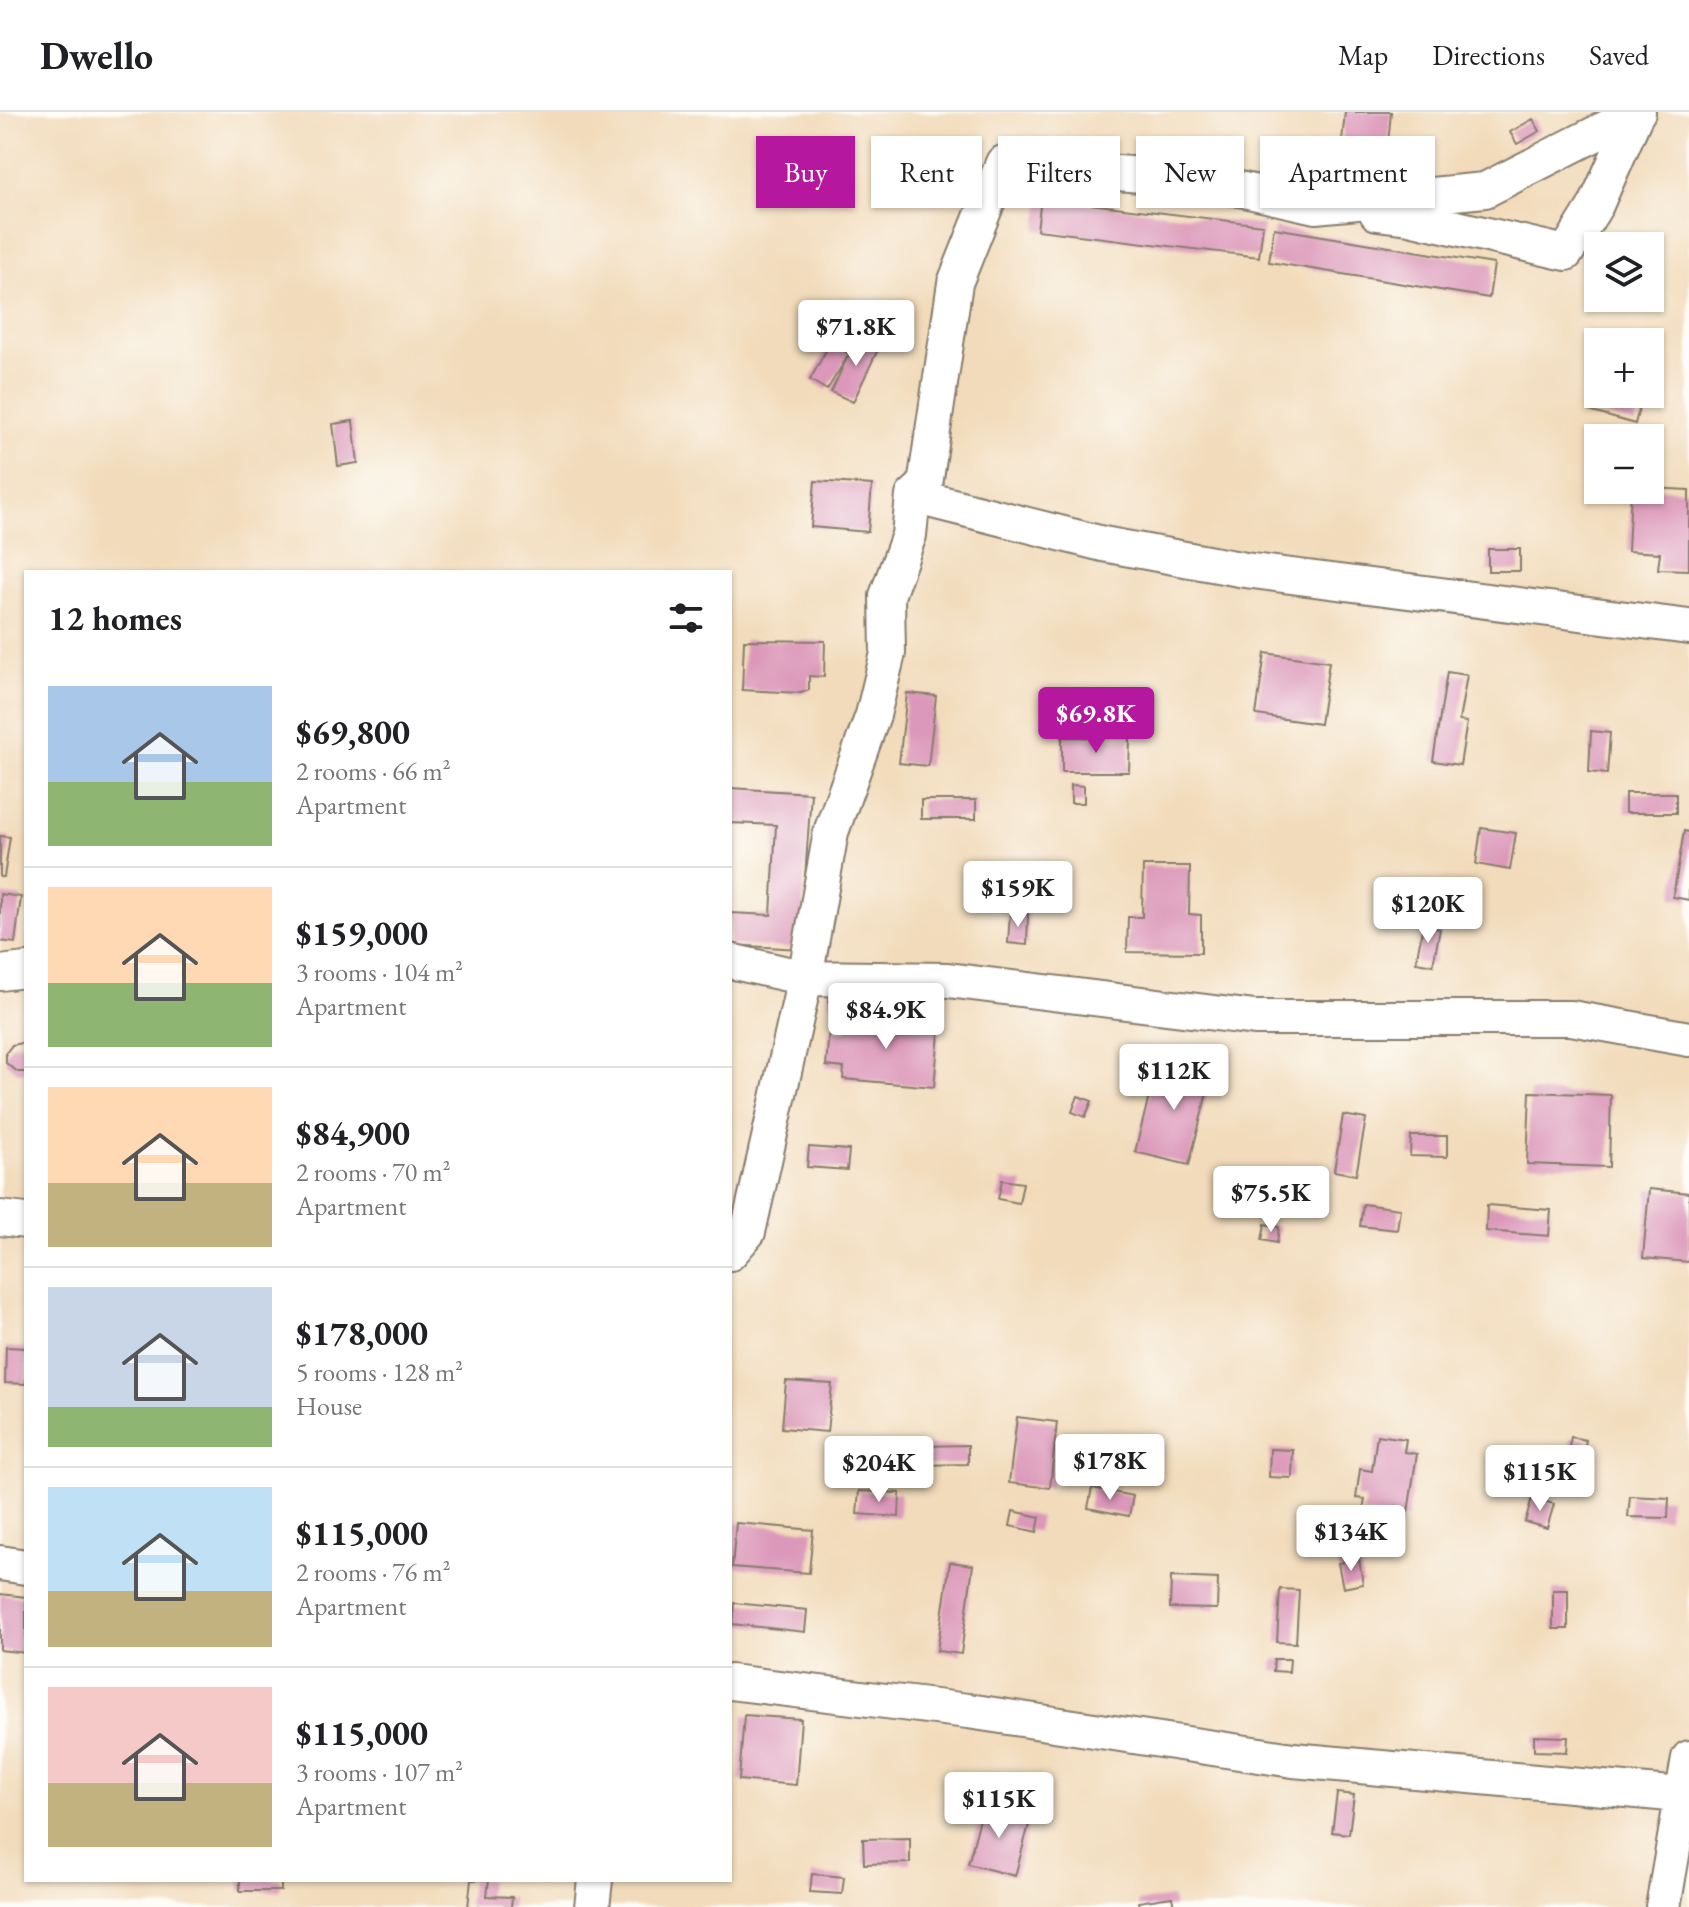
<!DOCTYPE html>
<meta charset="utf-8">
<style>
:root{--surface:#fff;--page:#f2f2f2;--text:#202124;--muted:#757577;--line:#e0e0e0;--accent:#b5179e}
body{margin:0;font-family:"EB Garamond",serif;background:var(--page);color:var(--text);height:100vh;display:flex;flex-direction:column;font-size:30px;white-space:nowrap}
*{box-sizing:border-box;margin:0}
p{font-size:26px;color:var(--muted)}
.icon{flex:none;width:44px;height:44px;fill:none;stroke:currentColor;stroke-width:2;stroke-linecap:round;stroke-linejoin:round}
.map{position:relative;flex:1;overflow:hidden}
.sheet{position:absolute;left:24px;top:458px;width:708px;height:1312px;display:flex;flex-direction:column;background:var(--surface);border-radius:0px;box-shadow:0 2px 6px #0004}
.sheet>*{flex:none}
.top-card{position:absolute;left:756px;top:24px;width:760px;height:72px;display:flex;gap:16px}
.fabs{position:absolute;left:1584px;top:120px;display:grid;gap:16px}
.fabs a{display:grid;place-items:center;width:80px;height:80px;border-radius:0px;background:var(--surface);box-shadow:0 2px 6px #0004;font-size:40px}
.price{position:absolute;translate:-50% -68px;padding:0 18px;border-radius:8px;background:#fff;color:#222;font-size:26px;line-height:52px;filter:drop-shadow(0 2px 4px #0008)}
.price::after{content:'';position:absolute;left:50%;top:48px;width:24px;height:18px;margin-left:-12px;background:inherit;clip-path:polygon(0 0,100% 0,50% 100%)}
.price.on{background:var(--accent);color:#fff}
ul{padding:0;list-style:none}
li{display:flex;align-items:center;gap:24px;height:200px;padding:0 24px}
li+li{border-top:2px solid var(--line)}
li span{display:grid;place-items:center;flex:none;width:224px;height:160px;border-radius:0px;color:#555}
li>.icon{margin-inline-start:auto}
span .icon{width:96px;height:96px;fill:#fffc;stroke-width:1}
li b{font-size:34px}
h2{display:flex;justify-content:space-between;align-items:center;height:96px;padding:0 24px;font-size:34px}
.tag{padding:0 28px;border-radius:0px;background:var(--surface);box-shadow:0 2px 6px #0004;font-size:28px;line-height:72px}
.tag.on{background:var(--accent);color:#fff}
header{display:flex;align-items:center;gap:48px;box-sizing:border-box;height:112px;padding:0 40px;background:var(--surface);border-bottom:2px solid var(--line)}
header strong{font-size:38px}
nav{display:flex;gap:44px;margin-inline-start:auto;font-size:28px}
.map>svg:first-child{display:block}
.building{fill:#dc98ba}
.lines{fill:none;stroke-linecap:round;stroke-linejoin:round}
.minor-casing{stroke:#877c6c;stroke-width:38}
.minor{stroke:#fff;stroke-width:34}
</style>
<header>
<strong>Dwello</strong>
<nav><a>Map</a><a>Directions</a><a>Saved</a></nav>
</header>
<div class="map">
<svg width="1689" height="1795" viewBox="0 0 1689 1795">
<rect width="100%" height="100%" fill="#fdfcf7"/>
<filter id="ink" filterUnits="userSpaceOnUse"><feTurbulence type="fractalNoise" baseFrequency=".0125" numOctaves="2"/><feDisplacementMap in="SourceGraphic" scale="16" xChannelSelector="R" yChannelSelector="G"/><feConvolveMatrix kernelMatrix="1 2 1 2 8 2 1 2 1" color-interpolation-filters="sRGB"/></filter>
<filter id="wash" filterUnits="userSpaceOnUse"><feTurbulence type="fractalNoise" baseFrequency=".006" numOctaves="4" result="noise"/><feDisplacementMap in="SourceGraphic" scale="32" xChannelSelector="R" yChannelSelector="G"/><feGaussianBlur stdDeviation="1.8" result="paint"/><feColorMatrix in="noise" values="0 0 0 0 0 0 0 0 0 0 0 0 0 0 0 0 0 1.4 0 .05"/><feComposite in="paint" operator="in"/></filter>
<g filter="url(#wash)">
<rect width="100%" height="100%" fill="#f2dbbb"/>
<g id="blocks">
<!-- building -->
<path class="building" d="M 1345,0 L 1391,0 L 1386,53 L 1340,48 Z
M 1533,7 L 1540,19 L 1517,32 L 1510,20 Z
M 1041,86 L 1263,113 L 1259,145 L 1037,118 Z
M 1274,116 L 1494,152 L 1489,186 L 1269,150 Z
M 859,221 L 881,231 L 853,290 L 831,280 Z
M 830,231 L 849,242 L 827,278 L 810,268 Z
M 1594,279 L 1640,292 L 1635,312 L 1589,299 Z
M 353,309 L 358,351 L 338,354 L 333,312 Z
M 815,369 L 872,373 L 868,420 L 811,415 Z
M 1650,376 L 1689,378 L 1689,458 L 1658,457 L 1660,441 L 1628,439 L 1631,378 Z
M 1488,437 L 1520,437 L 1520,459 L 1488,459 Z
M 744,528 L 825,529 L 824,565 L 809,564 L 809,578 L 801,581 L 742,578 Z
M 1265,541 L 1329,550 L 1320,612 L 1256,603 Z
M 1447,560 L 1467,563 L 1459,609 L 1467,610 L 1460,653 L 1433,649 Z
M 907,581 L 936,584 L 928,654 L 899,651 Z
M 1591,619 L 1610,621 L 1607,662 L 1589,660 Z
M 1062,625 L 1130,626 L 1129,660 L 1062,660 Z
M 1071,673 L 1084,674 L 1084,691 L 1071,691 Z
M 730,676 L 811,681 L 800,837 L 730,833 L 730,801 L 771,803 L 776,713 L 730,711 Z
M 1625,681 L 1676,681 L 1676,701 L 1625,701 Z
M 921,688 L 976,688 L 976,707 L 921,707 Z
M 1481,716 L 1516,721 L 1510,758 L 1476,752 Z
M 1684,719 L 1689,720 L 1689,788 L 1673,785 Z
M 0,724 L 10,725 L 4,765 L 0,765 Z
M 1143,754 L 1190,754 L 1189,802 L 1201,803 L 1201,841 L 1127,840 L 1128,805 L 1142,805 Z
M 0,782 L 21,785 L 15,831 L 0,829 Z
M 1010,801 L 1028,802 L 1027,833 L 1008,831 Z
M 1423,813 L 1440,817 L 1433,853 L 1416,850 Z
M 832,868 L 869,872 L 866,895 L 829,891 Z
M 848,903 L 940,911 L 934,975 L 843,967 L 844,956 L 826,954 L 829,918 L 847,919 Z
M 22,931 L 26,932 L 26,960 L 18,960 L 6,951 L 6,941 L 12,933 Z
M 1158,948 L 1212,961 L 1189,1053 L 1135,1040 Z
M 1530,980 L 1611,983 L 1609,1055 L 1527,1052 Z
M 1078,984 L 1092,989 L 1085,1005 L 1072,1000 Z
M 1343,1003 L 1366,1007 L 1356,1063 L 1334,1059 Z
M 1411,1024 L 1447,1024 L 1447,1045 L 1410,1044 Z
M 809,1035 L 849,1038 L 847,1058 L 807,1055 Z
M 1002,1068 L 1023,1071 L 1019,1091 L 998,1087 Z
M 1649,1077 L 1689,1081 L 1689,1150 L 1643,1146 Z
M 1363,1092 L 1400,1097 L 1397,1118 L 1360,1114 Z
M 1487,1093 L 1551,1098 L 1549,1124 L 1486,1119 Z
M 1265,1112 L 1279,1115 L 1277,1131 L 1262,1128 Z
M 6,1235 L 26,1236 L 26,1272 L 5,1271 Z
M 786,1269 L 832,1272 L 827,1320 L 782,1316 Z
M 1017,1305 L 1057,1310 L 1050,1376 L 1009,1371 Z
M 1377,1323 L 1406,1327 L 1404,1340 L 1417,1342 L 1407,1407 L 1363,1400 L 1365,1387 L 1356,1386 L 1360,1357 L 1372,1359 Z
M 1571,1325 L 1586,1328 L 1580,1361 L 1564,1358 Z
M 968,1333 L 968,1352 L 923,1353 L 923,1334 Z
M 1270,1337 L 1293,1338 L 1292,1366 L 1269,1365 Z
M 1092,1376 L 1133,1384 L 1129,1404 L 1088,1396 Z
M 859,1379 L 900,1381 L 899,1405 L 857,1402 Z
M 1630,1384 L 1669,1386 L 1668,1406 L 1628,1405 Z
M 1532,1386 L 1554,1392 L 1547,1416 L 1525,1410 Z
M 1013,1399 L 1040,1405 L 1037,1420 L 1010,1414 Z
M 736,1411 L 813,1418 L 809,1461 L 732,1455 Z
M 1359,1447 L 1363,1472 L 1343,1476 L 1338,1451 Z
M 950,1450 L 973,1453 L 961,1542 L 937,1539 Z
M 1171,1465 L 1218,1467 L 1217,1497 L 1170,1496 Z
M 1280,1477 L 1299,1478 L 1296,1531 L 1277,1530 Z
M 1553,1478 L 1568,1478 L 1568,1517 L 1553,1517 Z
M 0,1482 L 26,1485 L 26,1541 L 0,1538 Z
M 734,1491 L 807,1498 L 805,1520 L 732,1512 Z
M 1274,1547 L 1290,1547 L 1289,1560 L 1273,1559 Z
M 744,1603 L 801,1607 L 796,1673 L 739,1668 Z
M 1534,1624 L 1568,1625 L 1567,1640 L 1534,1639 Z
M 1337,1681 L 1354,1683 L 1349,1722 L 1332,1720 Z
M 985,1688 L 1010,1695 L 1008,1703 L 1030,1709 L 1015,1764 L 968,1752 Z
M 910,1726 L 910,1751 L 864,1752 L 863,1727 Z
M 812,1762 L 844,1765 L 842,1782 L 810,1780 Z
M 240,1768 L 281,1768 L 281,1779 L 240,1779 Z
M 471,1768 L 489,1768 L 487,1784 L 512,1785 L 511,1795 L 468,1795 Z
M 1172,1785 L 1174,1795 L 1139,1795 L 1138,1790 Z"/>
</g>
</g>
<g filter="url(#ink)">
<use href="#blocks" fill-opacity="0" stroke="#877c6c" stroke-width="2"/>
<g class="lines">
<!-- minor casing -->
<g class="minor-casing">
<path id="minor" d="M 1377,101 L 1409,105 L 1566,141 L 1596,93 L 1637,0
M 913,384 L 1103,432 L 1245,458 L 1689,515
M 730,849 L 805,866 L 948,868 L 1255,906 L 1571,906 L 1689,927
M 0,861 L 26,858
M 0,1106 L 26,1109
M 730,1141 L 748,1120 L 805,866 L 831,720 L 873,603 L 888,541 L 887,484 L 909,423 L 913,384 L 925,373 L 955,171 L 1003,51 L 1141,63 L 1235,76 L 1315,94 L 1485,78 L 1638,0
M 0,1451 L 26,1455
M 730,1570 L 968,1599 L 1293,1648 L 1681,1683
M 592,1795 L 595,1768
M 1663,1795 L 1689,1646"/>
</g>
<!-- minor -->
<use href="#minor" class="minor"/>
</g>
</g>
</svg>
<div class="fabs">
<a><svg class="icon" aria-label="layers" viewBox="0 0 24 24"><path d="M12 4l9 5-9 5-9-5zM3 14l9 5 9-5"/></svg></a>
<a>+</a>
<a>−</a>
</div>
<b class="price" style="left:856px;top:256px">$71.8K</b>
<b class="price on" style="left:1096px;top:643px">$69.8K</b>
<b class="price" style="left:1018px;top:817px">$159K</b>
<b class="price" style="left:1428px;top:833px">$120K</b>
<b class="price" style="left:886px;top:939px">$84.9K</b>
<b class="price" style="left:1174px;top:1000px">$112K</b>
<b class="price" style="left:1271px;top:1122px">$75.5K</b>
<b class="price" style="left:1110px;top:1390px">$178K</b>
<b class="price" style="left:879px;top:1392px">$204K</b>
<b class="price" style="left:1540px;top:1401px">$115K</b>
<b class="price" style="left:1351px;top:1461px">$134K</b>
<b class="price" style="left:999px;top:1728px">$115K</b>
<div class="top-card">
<a class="tag on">Buy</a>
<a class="tag">Rent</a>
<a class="tag">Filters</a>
<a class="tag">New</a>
<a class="tag">Apartment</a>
</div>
<section class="sheet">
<h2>12 homes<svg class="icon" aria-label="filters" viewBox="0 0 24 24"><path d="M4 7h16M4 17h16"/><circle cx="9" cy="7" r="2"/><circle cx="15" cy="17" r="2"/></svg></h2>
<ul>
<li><span style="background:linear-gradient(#a9c7e8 60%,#8fb573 0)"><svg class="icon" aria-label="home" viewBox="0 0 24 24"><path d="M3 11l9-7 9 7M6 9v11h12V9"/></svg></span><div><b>$69,800</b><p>2 rooms · 66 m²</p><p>Apartment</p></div></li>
<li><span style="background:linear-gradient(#ffd9b3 60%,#8fb573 0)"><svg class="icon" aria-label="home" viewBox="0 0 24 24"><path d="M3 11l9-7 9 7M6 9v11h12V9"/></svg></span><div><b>$159,000</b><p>3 rooms · 104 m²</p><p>Apartment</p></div></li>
<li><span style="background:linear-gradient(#ffd9b3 60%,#c2b280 0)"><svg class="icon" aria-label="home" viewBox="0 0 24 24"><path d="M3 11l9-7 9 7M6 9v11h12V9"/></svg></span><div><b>$84,900</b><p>2 rooms · 70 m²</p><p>Apartment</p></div></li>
<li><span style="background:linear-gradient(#c9d6e8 75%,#8fb573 0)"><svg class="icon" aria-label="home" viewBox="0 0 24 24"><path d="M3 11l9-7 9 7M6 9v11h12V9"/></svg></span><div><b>$178,000</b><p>5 rooms · 128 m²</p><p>House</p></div></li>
<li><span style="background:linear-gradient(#bfe0f5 65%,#c2b280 0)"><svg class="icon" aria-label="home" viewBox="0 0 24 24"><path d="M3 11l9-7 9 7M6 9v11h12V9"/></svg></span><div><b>$115,000</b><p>2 rooms · 76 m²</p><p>Apartment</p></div></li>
<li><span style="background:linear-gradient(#f6c9c9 60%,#c2b280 0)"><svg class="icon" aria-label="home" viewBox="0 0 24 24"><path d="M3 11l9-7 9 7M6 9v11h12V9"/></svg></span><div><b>$115,000</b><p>3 rooms · 107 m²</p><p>Apartment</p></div></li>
</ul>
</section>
</div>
